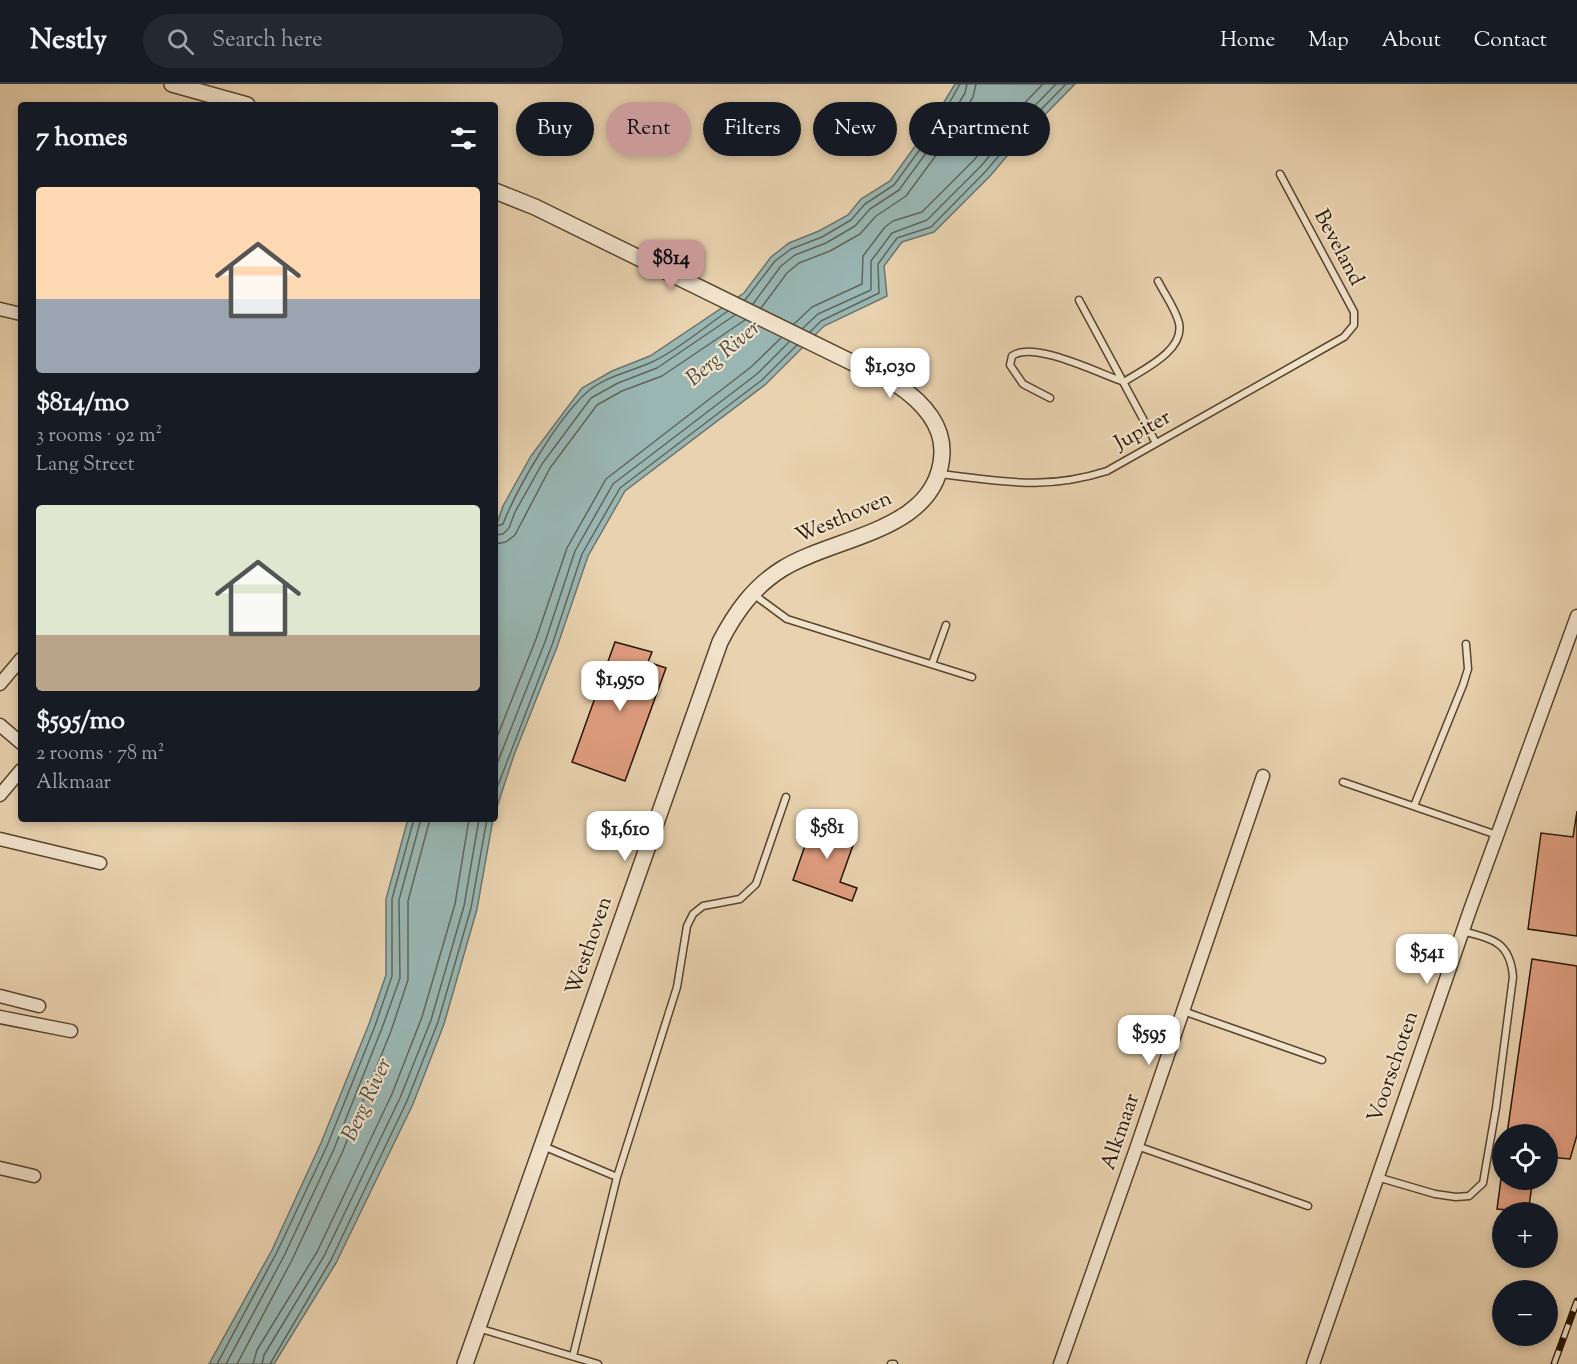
<!DOCTYPE html>
<meta charset="utf-8">
<style>
:root{--surface:#171b24;--page:#242831;--text:#f1f3f6;--muted:#9ea1a6;--line:#363941;--accent:#c59692}
body{margin:0;font-family:"Sorts Mill Goudy",serif;background:var(--page);color:var(--text);height:100vh;display:flex;flex-direction:column;font-size:22px;white-space:nowrap}
*{box-sizing:border-box;margin:0}
p{font-size:20px;color:var(--muted)}
.icon{flex:none;width:33px;height:33px;fill:none;stroke:currentColor;stroke-width:2;stroke-linecap:round;stroke-linejoin:round}
.map{position:relative;flex:1;overflow:hidden}
.details{position:absolute;left:18px;top:18px;width:480px;height:720px;display:flex;flex-direction:column;background:var(--surface);border-radius:6px;box-shadow:0 3px 9px #0003}
.details>*{flex:none}
.guide{position:absolute;left:516px;top:18px;width:570px;height:54px;display:flex;gap:12px}
.tools{position:absolute;left:1492px;top:1040px;display:grid;gap:12px}
.tools a{display:grid;place-items:center;width:66px;height:66px;border-radius:50%;background:var(--surface);box-shadow:0 3px 9px #0003;font-size:30px}
.price{position:absolute;translate:-50% -51px;padding:0 14px;border-radius:12px;background:#fff;color:#222;font-size:20px;line-height:39px;filter:drop-shadow(0 2px 3px #0008)}
.price::after{content:'';position:absolute;left:50%;top:36px;width:18px;height:14px;margin-left:-9px;background:inherit;clip-path:polygon(0 0,100% 0,50% 100%)}
.price.current{background:var(--accent);color:#111}
ul{padding:0;list-style:none}
li{display:grid;align-content:center;gap:12px;height:318px;padding:0 18px}
li span{display:grid;place-items:center;height:186px;border-radius:6px;color:#555}
li>.icon{margin-inline-start:auto}
span .icon{width:108px;height:108px;fill:#fffc;stroke-width:1}
li b{font-size:26px}
h2{display:flex;justify-content:space-between;align-items:center;height:72px;padding:0 18px;font-size:26px}
.tag{padding:0 21px;border-radius:27px;background:var(--surface);box-shadow:0 3px 9px #0003;font-size:21px;line-height:54px}
.tag.current{background:var(--accent);color:#111}
header{display:flex;align-items:center;gap:36px;box-sizing:border-box;height:84px;padding:0 30px;background:var(--surface);border-bottom:2px solid var(--line)}
header strong{font-size:28px}
nav{display:flex;gap:33px;margin-inline-start:auto;font-size:21px}
.search{width:420px;height:54px;background:var(--page);display:flex;align-items:center;gap:15px;box-sizing:border-box;padding:0 21px;border-radius:33px;color:var(--muted);font-size:22px}
.map>svg:first-child{display:block}
.water{fill:#99b6b3;stroke:#6b756c;stroke-width:1.5}
.lines{fill:none;stroke-linecap:round;stroke-linejoin:round}
.shore{stroke:#60655a;stroke-width:1.5}
.building{fill:#df9d7f;stroke:#261402;stroke-width:1.5}
.service-casing{stroke:#57442d;stroke-width:9}
.minor-casing{stroke:#57442d;stroke-width:15}
.tertiary-casing{stroke:#57442d;stroke-width:18}
.service{stroke:#f1e2cb;stroke-width:6}
.minor{stroke:#f1e2cb;stroke-width:12}
.tertiary{stroke:#f1e2cb;stroke-width:15}
.rail-casing{stroke:#261402;stroke-width:7}
.rail{stroke:#f1e2cb;stroke-width:4.5;stroke-dasharray:14;stroke-linecap:butt}
.labels{text-anchor:middle;dominant-baseline:central;stroke-width:4.5;stroke-linejoin:round;paint-order:stroke}
.street-label{font-size:21px;fill:#261402;stroke:#f1e2cb}
.water-label{font-size:22px;font-style:italic;fill:#4e4d40;stroke:#f1e2cb}
</style>
<header>
<strong>Nestly</strong>
<div class="search"><svg class="icon" aria-label="search" viewBox="0 0 24 24"><circle cx="10" cy="10" r="6"/><path d="M15 15l6 6"/></svg>Search here</div>
<nav><a>Home</a><a>Map</a><a>About</a><a>Contact</a></nav>
</header>
<div class="map">
<svg width="1577" height="1280" viewBox="0 0 1577 1280">
<rect width="100%" height="100%" fill="#e9d2af"/>
<filter id="stains"><feTurbulence type="fractalNoise" baseFrequency=".00333" numOctaves="4"/><feColorMatrix values="0 0 0 0 .2 0 0 0 0 .09 0 0 0 0 .02 0 0 0 .5 -.17"/></filter>
<radialGradient id="worn" r=".72"><stop offset=".6" stop-color="#630" stop-opacity="0"/><stop offset="1" stop-color="#630" stop-opacity=".3"/></radialGradient>
<!-- water -->
<path class="water" d="M 955,0 L 1075,0 L 1023,53 L 991,91 L 934,148 L 902,158 L 884,182 L 887,212 L 824,242 L 766,300 L 625,407 L 588,472 L 557,563 L 514,671 L 495,729 L 495,445 L 503,422 L 531,372 L 582,304 L 612,287 L 650,272 L 744,209 L 771,173 L 789,159 L 819,147 L 848,131 L 861,115 L 890,97 L 929,43 Z
M 408,735 L 493,735 L 477,825 L 444,940 L 413,1020 L 336,1179 L 274,1280 L 209,1280 L 272,1166 L 321,1059 L 369,940 L 386,891 L 386,815 Z"/>
<g class="lines">
<!-- shore -->
<path class="shore" d="M 745,216 L 775,177 L 791,165 L 822,153 L 851,136 L 865,120 L 894,101 L 934,46 L 960,0
M 753,220 L 781,182 L 795,171 L 826,159 L 855,142 L 870,125 L 899,106 L 940,50 L 965,9 L 967,0
M 761,224 L 787,189 L 799,179 L 830,167 L 860,150 L 876,132 L 906,112 L 948,55 L 973,13 L 976,0
M 794,240 L 812,223 L 862,200 L 863,172 L 885,143 L 893,137 L 922,128 L 974,76 L 1006,38 L 1043,0
M 803,244 L 818,230 L 871,206 L 871,177 L 892,149 L 927,136 L 981,82 L 1013,44 L 1056,0
M 810,248 L 821,237 L 879,209 L 878,180 L 897,154 L 931,143 L 986,87 L 1018,49 L 1066,0
M 495,443 L 503,440 C 518,402 556,337 586,309 C 603,293 630,288 652,278 C 678,266 703,244 728,227
M 495,451 L 503,450 L 509,444 L 515,428 L 542,380 L 591,314 L 618,299 L 657,284 L 735,231
M 495,460 L 506,458 L 515,451 L 550,384 L 597,321 L 622,307 L 662,292 L 745,236
M 495,658 L 536,555 L 567,464 L 606,395 L 751,283 L 781,254
M 495,685 L 545,558 L 575,467 L 613,400 L 757,290 L 789,258
M 495,709 L 552,561 L 582,470 L 620,404 L 762,296 L 797,261
M 217,1280 L 277,1168 L 327,1062 L 375,942 L 392,892 L 392,815 L 414,735
M 226,1280 L 284,1172 L 334,1065 L 382,944 L 400,894 L 399,816 L 421,735
M 237,1280 L 292,1176 L 342,1069 L 391,947 L 408,896 L 408,817 L 430,735
M 253,1280 L 257,1266 L 317,1168 L 392,1010 L 422,933 L 455,820 L 469,735
M 262,1280 L 264,1271 L 324,1172 L 400,1014 L 431,936 L 464,822 L 479,735
M 270,1280 L 331,1176 L 407,1017 L 438,938 L 471,824 L 487,735"/>
</g>
<!-- building -->
<path class="building" d="M 615,558 L 652,568 L 648,578 L 666,584 L 625,697 L 572,678 Z
M 1577,727 L 1577,852 L 1528,845 L 1541,749 L 1573,753 Z
M 814,736 L 857,750 L 840,798 L 857,804 L 852,817 L 793,796 Z
M 1532,875 L 1577,882 L 1577,1051 L 1570,1075 L 1548,1073 L 1548,1050 L 1507,1050 Z
M 1503,1080 L 1503,1095 L 1533,1095 L 1528,1128 L 1497,1125 Z"/>
<g class="lines">
<!-- service casing -->
<g class="service-casing">
<path id="service" d="M 1079,216 L 1156,359
M 1050,314 L 1023,300 L 1010,281 L 1012,272 C 1033,256 1100,290 1124,298 C 1142,286 1185,267 1179,239 C 1175,224 1165,211 1158,197
M 939,390 C 1003,397 1044,407 1107,387 L 1344,253 L 1354,241 L 1354,228 L 1280,90
M 753,510 L 787,535 L 972,593
M 932,580 L 946,541
M 1343,698 L 1497,751
M 1414,722 L 1463,601 L 1468,585 L 1466,560
M 1183,927 L 1322,976
M 543,1062 L 617,1093
M 1137,1062 L 1308,1122
M 1377,1093 L 1435,1110 L 1456,1113 L 1469,1112 L 1483,1099 L 1496,1024 L 1513,893 C 1510,857 1492,855 1462,847
M 478,1244 L 598,1280
M 573,1272 L 617,1093 L 677,903 L 687,842 L 693,830 L 703,822 L 740,815 L 756,800 L 786,713
M 891,1280 L 894,1280"/>
</g>
<!-- minor casing -->
<g class="minor-casing">
<path id="minor" d="M 0,225 L 21,230
M 0,600 L 21,575
M 0,641 L 21,659
M 0,711 L 21,686
M 0,755 L 100,779
M 0,912 L 39,922
M 0,933 L 71,947
M 0,1084 L 34,1092
M 1060,1280 L 1137,1062 L 1263,692
M 1313,1280 L 1470,826 L 1577,532"/>
</g>
<!-- tertiary casing -->
<g class="tertiary-casing">
<path id="tertiary" d="M 172,0 L 247,21
M 465,1280 L 720,558 C 735,529 753,503 782,485 C 834,452 939,448 942,369 C 943,338 920,316 896,300 L 535,123 L 495,107"/>
</g>
<!-- service -->
<use href="#service" class="service"/>
<!-- minor -->
<use href="#minor" class="minor"/>
<!-- tertiary -->
<use href="#tertiary" class="tertiary"/>
<!-- rail casing -->
<g class="rail-casing">
<path id="rail" d="M 1554,1280 L 1577,1217"/>
</g>
<!-- rail -->
<use href="#rail" class="rail"/>
</g>
<g class="labels">
<!-- street labels -->
<g class="street-label">
<text transform="translate(1338 164) rotate(62)">Beveland</text>
<text transform="translate(1143 347) rotate(-29)">Jupiter</text>
<text transform="translate(844 434) rotate(-23)">Westhoven</text>
<text transform="translate(590 862) rotate(-71)">Westhoven</text>
<text transform="translate(1394 983) rotate(-71)">Voorschoten</text>
<text transform="translate(1121 1048) rotate(-71)">Alkmaar</text>
</g>
<!-- water labels -->
<g class="water-label">
<text transform="translate(724 270) rotate(-40)">Berg River</text>
<text transform="translate(368 1016) rotate(-65)">Berg River</text>
</g>
</g>
<rect width="100%" height="100%" filter="url(#stains)"/>
<rect width="100%" height="100%" fill="url(#worn)"/>
</svg>
<div class="tools">
<a><svg class="icon" aria-label="locate" viewBox="0 0 24 24"><circle cx="12" cy="12" r="6"/><path d="M12 2v4M12 18v4M2 12h4M18 12h4"/></svg></a>
<a>+</a>
<a>−</a>
</div>
<b class="price current" style="left:671px;top:207px">$814</b>
<b class="price" style="left:890px;top:315px">$1,030</b>
<b class="price" style="left:620px;top:628px">$1,950</b>
<b class="price" style="left:827px;top:776px">$581</b>
<b class="price" style="left:625px;top:778px">$1,610</b>
<b class="price" style="left:1427px;top:901px">$541</b>
<b class="price" style="left:1149px;top:982px">$595</b>
<div class="guide">
<a class="tag">Buy</a>
<a class="tag current">Rent</a>
<a class="tag">Filters</a>
<a class="tag">New</a>
<a class="tag">Apartment</a>
</div>
<section class="details">
<h2>7 homes<svg class="icon" aria-label="filters" viewBox="0 0 24 24"><path d="M4 7h16M4 17h16"/><circle cx="9" cy="7" r="2"/><circle cx="15" cy="17" r="2"/></svg></h2>
<ul>
<li><span style="background:linear-gradient(#ffd9b3 60%,#9aa5b1 0)"><svg class="icon" aria-label="home" viewBox="0 0 24 24"><path d="M3 11l9-7 9 7M6 9v11h12V9"/></svg></span><div><b>$814/mo</b><p>3 rooms · 92 m²</p><p>Lang Street</p></div></li>
<li><span style="background:linear-gradient(#dfe7d0 70%,#b9a48a 0)"><svg class="icon" aria-label="home" viewBox="0 0 24 24"><path d="M3 11l9-7 9 7M6 9v11h12V9"/></svg></span><div><b>$595/mo</b><p>2 rooms · 78 m²</p><p>Alkmaar</p></div></li>
</ul>
</section>
</div>
